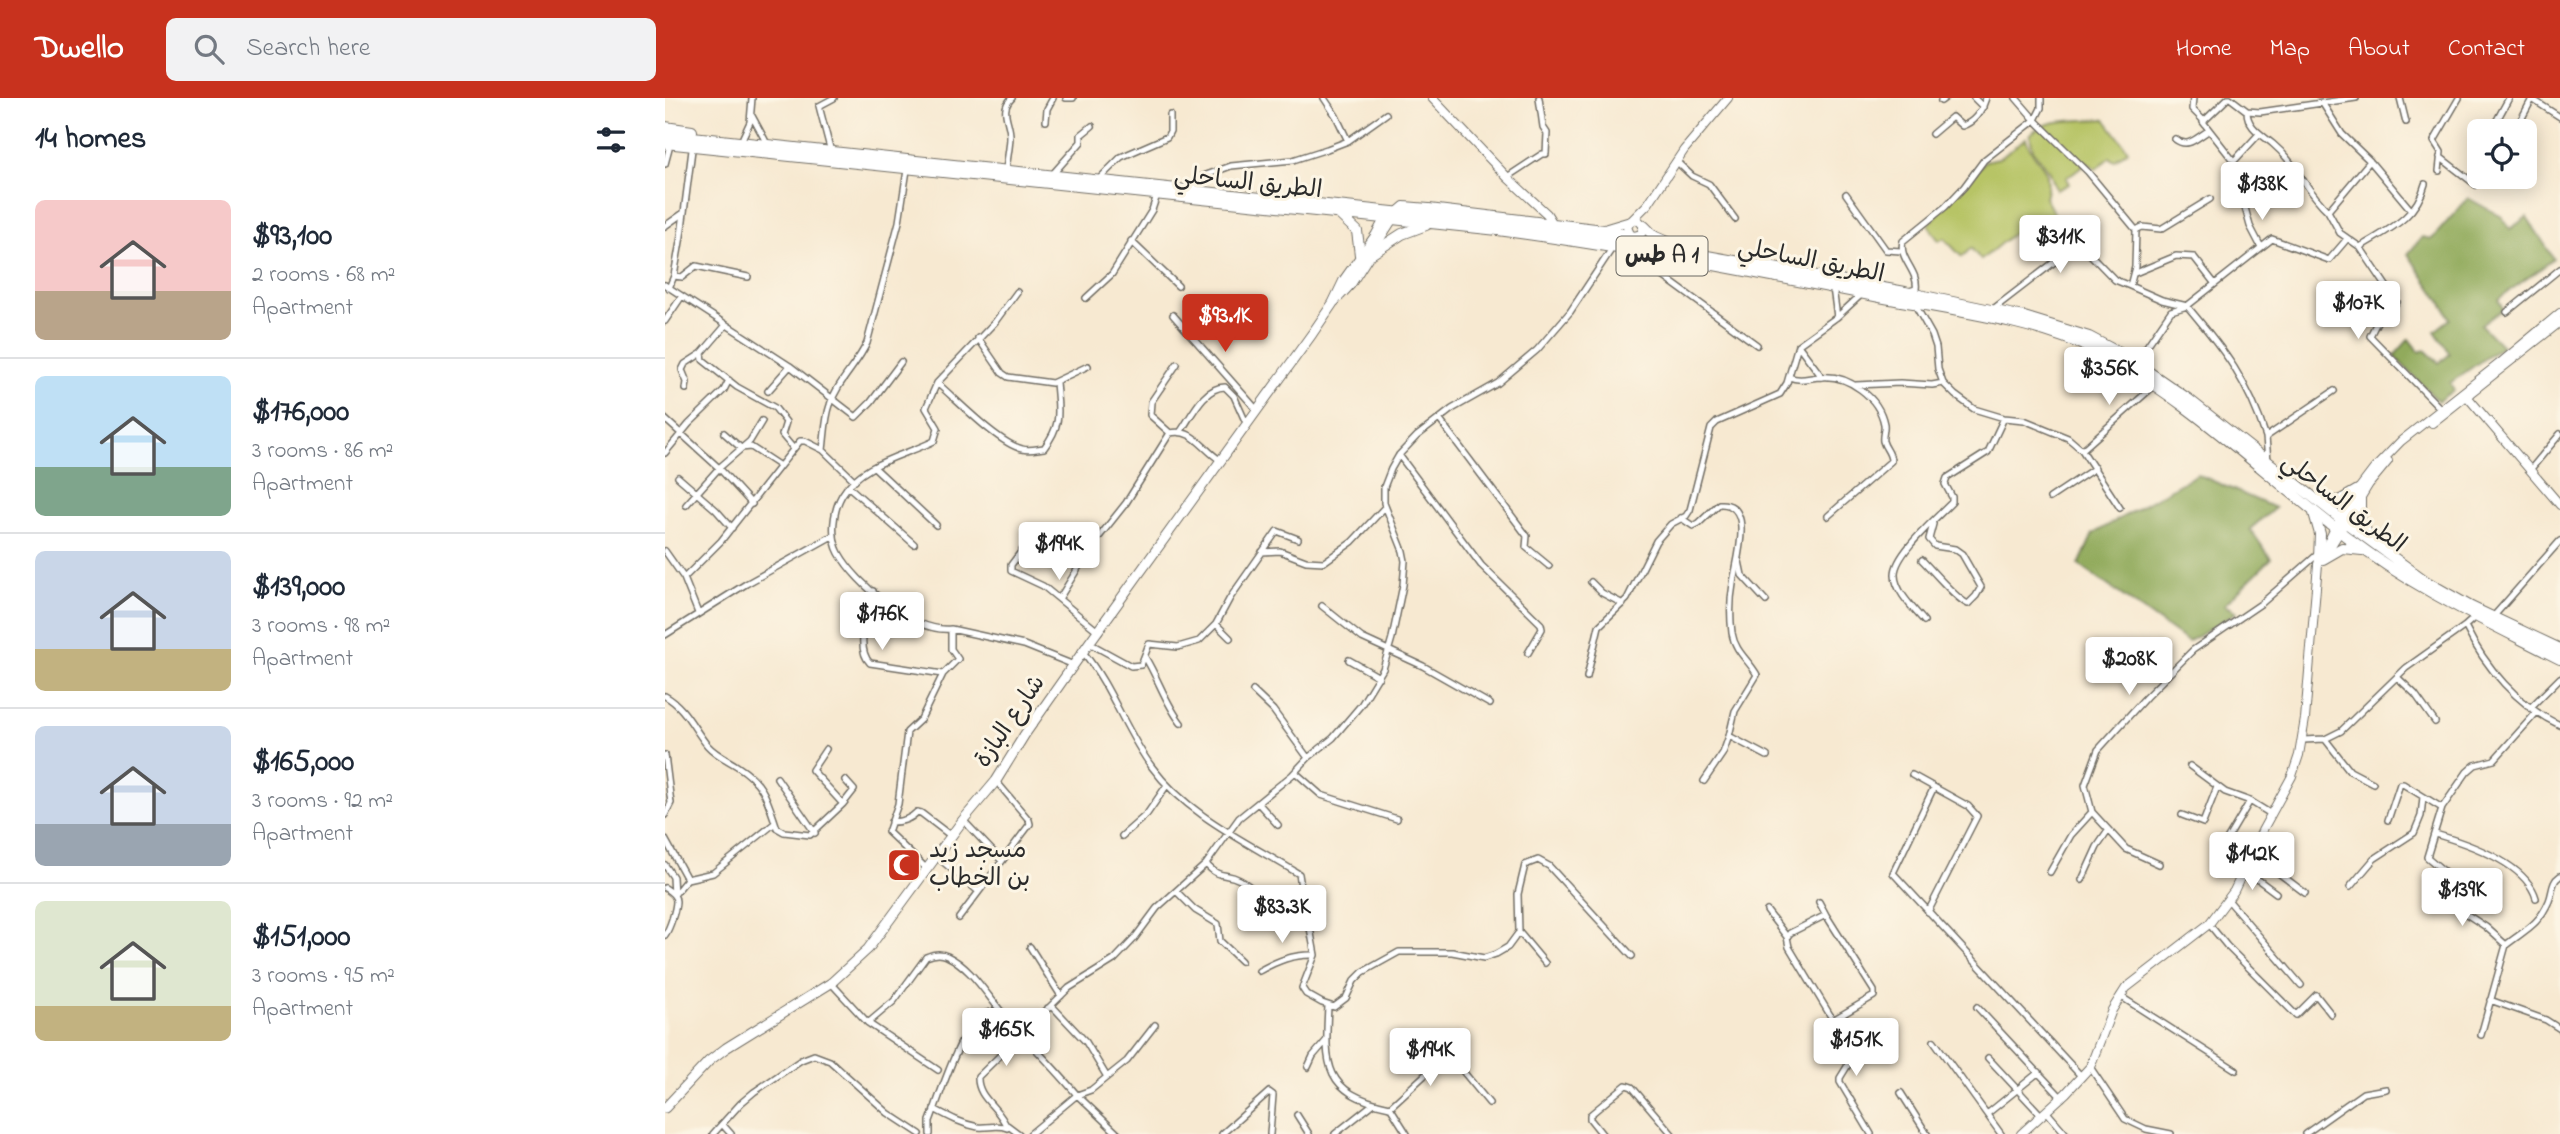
<!DOCTYPE html>
<meta charset="utf-8">
<style>
:root{--surface:#fff;--page:#f2f2f3;--text:#1f2937;--muted:#747a83;--line:#e0e1e3;--accent:#c8321e}
body{margin:0;font-family:"Indie Flower","Playpen Sans Arabic",sans-serif;background:var(--page);color:var(--text);height:100vh;display:flex;flex-direction:column;font-size:26px;white-space:nowrap}
*{box-sizing:border-box;margin:0}
p{font-size:23px;color:var(--muted)}
.icon{flex:none;width:38px;height:38px;fill:none;stroke:currentColor;stroke-width:2;stroke-linecap:round;stroke-linejoin:round}
.map{position:relative;flex:1;overflow:hidden}
.details{display:flex;flex-direction:column;background:var(--surface);width:665px}
.details>*{flex:none}
.tools{position:absolute;left:1802px;top:21px;display:grid;gap:14px}
.tools a{display:grid;place-items:center;width:70px;height:70px;border-radius:10px;background:var(--surface);box-shadow:0 4px 18px #0003;font-size:35px}
.price{position:absolute;translate:-50% -60px;padding:0 16px;border-radius:7px;background:#fff;color:#222;font-size:23px;line-height:46px;filter:drop-shadow(0 2px 4px #0008)}
.price::after{content:'';position:absolute;left:50%;top:42px;width:21px;height:16px;margin-left:-10px;background:inherit;clip-path:polygon(0 0,100% 0,50% 100%)}
.price.on{background:var(--accent);color:#fff}
ul{padding:0;list-style:none}
li{display:flex;align-items:center;gap:21px;height:175px;padding:0 35px}
li+li{border-top:2px solid var(--line)}
li span{display:grid;place-items:center;flex:none;width:196px;height:140px;border-radius:10px;color:#555}
li>.icon{margin-inline-start:auto}
span .icon{width:84px;height:84px;fill:#fffc;stroke-width:1}
li b{font-size:30px}
h2{display:flex;justify-content:space-between;align-items:center;height:84px;padding:0 35px;font-size:30px}
header{display:flex;align-items:center;gap:42px;box-sizing:border-box;height:98px;padding:0 35px;background:var(--accent);color:#fff}
header strong{font-size:33px}
nav{display:flex;gap:38px;margin-inline-start:auto;font-size:24px}
.search{width:490px;height:63px;background:var(--page);display:flex;align-items:center;gap:18px;box-sizing:border-box;padding:0 24px;border-radius:10px;color:var(--muted);font-size:26px}
main{display:flex;flex:1;min-height:0}
.map>svg:first-child{display:block}
.green{fill:#b7c466;stroke:#717848;stroke-width:2}
.forest{fill:#91aa5b;stroke:#5e6a43;stroke-width:2}
.lines{fill:none;stroke-linecap:round;stroke-linejoin:round}
.street-casing{stroke:#726e65;stroke-width:8}
.secondary-casing{stroke:#726e65;stroke-width:10}
.primary-casing{stroke:#726e65;stroke-width:11}
.highway-casing{stroke:#726e65;stroke-width:12}
.street{stroke:#fff;stroke-width:5}
.secondary{stroke:#fff;stroke-width:8}
.primary{stroke:#fff;stroke-width:9}
.highway{stroke:#fff;stroke-width:10}
.labels{text-anchor:middle;dominant-baseline:central;stroke-width:6;stroke-linejoin:round;paint-order:stroke}
.shield{fill:#fcf5e5;stroke:#6a6863;stroke-width:2}
.shield-label{font-size:23px;font-weight:bold;fill:#2b2b2b}
.street-label{font-size:24px;fill:#2b2b2b;stroke:#fcf5e5}
.poi-label{font-size:24px;fill:#2b2b2b;stroke:#fcf5e5;text-anchor:start}
</style>
<header>
<strong>Dwello</strong>
<div class="search"><svg class="icon" aria-label="search" viewBox="0 0 24 24"><circle cx="10" cy="10" r="6"/><path d="M15 15l6 6"/></svg>Search here</div>
<nav><a>Home</a><a>Map</a><a>About</a><a>Contact</a></nav>
</header>
<main>
<section class="details">
<h2>14 homes<svg class="icon" aria-label="filters" viewBox="0 0 24 24"><path d="M4 7h16M4 17h16"/><circle cx="9" cy="7" r="2"/><circle cx="15" cy="17" r="2"/></svg></h2>
<ul>
<li><span style="background:linear-gradient(#f6c9c9 65%,#b9a48a 0)"><svg class="icon" aria-label="home" viewBox="0 0 24 24"><path d="M3 11l9-7 9 7M6 9v11h12V9"/></svg></span><div><b>$93,100</b><p>2 rooms · 68 m²</p><p>Apartment</p></div></li>
<li><span style="background:linear-gradient(#bfe0f5 65%,#7fa58c 0)"><svg class="icon" aria-label="home" viewBox="0 0 24 24"><path d="M3 11l9-7 9 7M6 9v11h12V9"/></svg></span><div><b>$176,000</b><p>3 rooms · 86 m²</p><p>Apartment</p></div></li>
<li><span style="background:linear-gradient(#c9d6e8 70%,#c2b280 0)"><svg class="icon" aria-label="home" viewBox="0 0 24 24"><path d="M3 11l9-7 9 7M6 9v11h12V9"/></svg></span><div><b>$139,000</b><p>3 rooms · 98 m²</p><p>Apartment</p></div></li>
<li><span style="background:linear-gradient(#c9d6e8 70%,#9aa5b1 0)"><svg class="icon" aria-label="home" viewBox="0 0 24 24"><path d="M3 11l9-7 9 7M6 9v11h12V9"/></svg></span><div><b>$165,000</b><p>3 rooms · 92 m²</p><p>Apartment</p></div></li>
<li><span style="background:linear-gradient(#dfe7d0 75%,#c2b280 0)"><svg class="icon" aria-label="home" viewBox="0 0 24 24"><path d="M3 11l9-7 9 7M6 9v11h12V9"/></svg></span><div><b>$151,000</b><p>3 rooms · 95 m²</p><p>Apartment</p></div></li>
</ul>
</section>
<div class="map">
<svg width="1895" height="1036" viewBox="0 0 1895 1036">
<rect width="100%" height="100%" fill="#fcf5e5"/>
<filter id="ink" filterUnits="userSpaceOnUse"><feTurbulence type="fractalNoise" baseFrequency=".0143" numOctaves="2"/><feDisplacementMap in="SourceGraphic" scale="14" xChannelSelector="R" yChannelSelector="G"/><feConvolveMatrix kernelMatrix="1 2 1 2 8 2 1 2 1" color-interpolation-filters="sRGB"/></filter>
<filter id="wash" filterUnits="userSpaceOnUse"><feTurbulence type="fractalNoise" baseFrequency=".00686" numOctaves="4" result="noise"/><feDisplacementMap in="SourceGraphic" scale="28" xChannelSelector="R" yChannelSelector="G"/><feGaussianBlur stdDeviation="1.57" result="paint"/><feColorMatrix in="noise" values="0 0 0 0 0 0 0 0 0 0 0 0 0 0 0 0 0 1.4 0 .05"/><feComposite in="paint" operator="in"/></filter>
<g filter="url(#wash)">
<rect width="100%" height="100%" fill="#f7e9d1"/>
<!-- green -->
<path class="green" d="M 1440,21 L 1463,52 L 1449,63 L 1445,59 L 1431,71 L 1422,64 L 1401,80 L 1404,86 L 1391,92 L 1385,74 L 1368,52 L 1365,37 C 1379,19 1418,23 1440,21 Z
M 1361,40 C 1369,70 1390,64 1380,100 L 1396,127 L 1369,136 L 1353,131 L 1316,162 L 1306,150 L 1297,159 L 1279,140 L 1274,143 L 1263,127 L 1320,63 L 1334,60 Z"/>
<!-- forest -->
<path class="forest" d="M 1803,100 L 1837,119 L 1845,131 L 1862,119 L 1889,161 L 1833,201 L 1838,211 L 1816,227 L 1837,248 L 1785,285 L 1789,292 L 1773,303 L 1729,258 L 1744,241 L 1754,254 L 1760,252 L 1774,265 L 1785,256 L 1770,233 L 1785,221 L 1780,210 L 1743,156 L 1757,139 L 1767,141 Z
M 1532,376 L 1610,410 L 1585,431 L 1606,461 L 1559,507 L 1572,514 L 1523,544 L 1414,467 L 1428,436 Z"/>
</g>
<g filter="url(#ink)">
<g class="lines">
<!-- street casing -->
<g class="street-casing">
<path id="street" d="M 401,0 L 408,0
M 659,0 L 671,18 L 683,43
M 1309,0 L 1318,9
M 1376,0 L 1376,10 L 1370,22 L 1423,74 L 1471,132
M 1528,0 L 1527,11 L 1538,22
M 1563,0 L 1538,24 L 1567,61 L 1570,62 L 1594,36
M 1565,0 L 1582,13 L 1595,14 L 1691,0
M 1735,0 L 1741,24
M 1867,1 L 1895,19
M 1276,3 L 1280,0
M 1582,13 C 1582,29 1596,36 1608,46 C 1631,65 1641,93 1663,113 L 1705,63 L 1677,36 L 1658,6
M 87,18 L 100,42
M 381,23 L 382,11 L 388,0
M 1826,33 L 1844,0
M 1850,33 L 1867,1
M 1267,36 L 1287,19 L 1297,28 C 1310,24 1317,12 1321,0
M 78,39 L 85,24 L 87,0
M 1510,41 C 1523,51 1531,40 1543,33
M 1813,47 L 1815,46
M 166,54 L 154,8 L 169,0
M 1775,59 L 1811,87
M 1011,63 L 1027,78 L 1044,86 L 1070,121
M 1705,63 L 1746,112
M 0,66 L 4,51
M 341,73 C 342,61 345,49 345,38 C 345,23 334,12 347,0
M 1774,73 L 1776,54 L 1769,43 L 1794,0
M 386,78 L 416,44 L 416,37 L 427,28
M 842,79 L 877,56 L 881,56 L 882,35 L 878,29 L 874,0
M 432,83 L 456,59 L 502,39 L 505,33 L 505,17
M 526,92 L 533,80 L 566,68 L 628,62 L 662,51 L 683,43 L 721,16
M 1181,96 L 1221,152 L 1236,153
M 1579,106 L 1585,128 L 1596,149
M 1663,113 L 1675,135 L 1695,149 C 1722,132 1751,121 1760,86
M 0,128 L 17,116
M 466,143 L 513,188
M 1414,145 L 1450,182 L 1465,188 L 1470,169 L 1471,132 L 1477,129 L 1496,131 L 1545,101
M 1695,149 L 1732,204 L 1714,220 L 1705,238 L 1776,311
M 973,155 L 995,176 L 1092,247
M 1470,175 L 1511,158 L 1529,159 L 1550,186
M 9,178 L 17,179 L 31,168 L 83,179
M 0,187 L 125,268 L 191,319 L 206,304 L 236,264
M 1465,188 L 1497,202 L 1522,208 L 1506,213 L 1471,264
M 4,190 L 9,178 L 16,138 L 27,52
M 1244,193 L 1251,191 C 1254,173 1233,161 1238,143 L 1280,109 L 1299,89 L 1319,62 L 1370,22 L 1351,0
M 352,194 L 330,224 L 272,285 L 261,310 L 273,330 L 269,343 C 239,358 196,365 177,397 C 168,413 165,438 174,455 C 191,486 249,535 286,531 L 359,547 L 409,567
M 421,200 L 447,176 L 487,112 L 492,97
M 1249,205 L 1267,237 L 1271,249 L 1273,271 L 1278,285 L 1290,297 L 1309,311 L 1339,320 L 1359,322 L 1403,340 L 1417,352 L 1455,410
M 1327,212 L 1414,145 L 1400,132
M 1842,214 L 1895,171
M 508,217 L 592,312
M 1172,219 L 1198,195
M 0,223 L 17,198
M 313,240 L 337,275 L 343,279 L 387,285 L 423,268
M 1133,247 L 1157,279
M 37,255 L 38,262 L 72,289 L 110,310 L 121,324 L 117,337 L 128,350
M 512,266 L 486,304 L 485,317 L 505,335 C 529,330 537,351 555,362
M 1124,279 C 1137,284 1144,279 1157,279 C 1183,277 1214,299 1219,326 C 1220,332 1217,337 1218,343 C 1220,351 1226,354 1226,363 L 1163,418
M 272,285 C 292,302 333,345 357,351 C 364,353 371,351 379,350 C 398,325 393,313 391,284
M 1191,287 L 1235,285 L 1267,287 L 1278,285
M 21,291 L 22,284 L 17,272 L 20,266 L 37,255 L 61,227
M 103,293 L 125,268
M 0,321 L 54,370 L 87,406
M 774,321 L 862,438 L 861,449 L 884,468
M 516,333 C 527,317 539,289 560,289 L 569,298 L 582,327
M 59,335 L 76,350 L 86,349 L 115,368 L 135,343 L 140,343 L 158,352
M 1601,339 C 1583,283 1560,253 1522,208 L 1607,141 L 1664,162 L 1682,141
M 1417,352 L 1490,287
M 0,355 L 24,326 L 59,292 L 64,282
M 734,357 L 816,467 L 876,526 L 877,531 L 863,555
M 1603,363 L 1601,339 L 1669,293
M 209,369 L 271,427
M 1865,372 L 1895,336
M 13,379 L 51,412 L 67,430
M 190,383 L 158,352 C 160,337 160,321 165,307 C 172,284 192,267 202,245 L 234,124 L 242,72
M 184,389 L 249,446
M 1385,400 L 1430,370
M 21,407 L 54,370 L 85,343 L 97,323
M 1016,420 L 1028,428 L 1034,425 L 1054,406 C 1092,404 1070,466 1068,486 C 1065,502 1065,519 1067,535 C 1070,554 1084,562 1092,577 L 1070,613 L 1064,638 L 1102,658
M 368,438 L 346,467 L 346,473 L 378,488 L 434,534
M 0,453 L 19,480 L 33,515
M 597,454 L 615,453 L 641,463 L 659,464 L 687,444 L 719,410
M 1257,462 C 1268,473 1291,501 1303,506 L 1311,498 L 1316,489 L 1297,456 L 1290,451 L 1270,448 L 1264,441 L 1268,426
M 1074,463 L 1077,477 L 1101,503
M 19,480 L 56,443 L 115,368
M 926,484 L 937,495 L 958,506
M 208,493 C 204,513 189,549 205,565 L 278,576
M 394,501 L 426,449 L 461,405 L 505,335
M 657,508 L 697,540 L 758,568 L 825,606
M 1810,519 L 1800,528 C 1820,569 1853,608 1895,627
M 1828,519 L 1895,443
M 1259,523 C 1249,511 1230,493 1230,477 C 1229,456 1272,420 1287,404 L 1287,399 L 1280,386 L 1282,380 L 1323,354 L 1339,320
M 551,526 L 565,540
M 0,537 L 81,486 L 169,437
M 424,545 L 466,568 L 476,567 L 484,546 L 513,549 L 534,543 L 551,526 L 565,500 L 612,433 L 633,441
M 418,554 C 447,589 460,633 487,669 C 523,718 584,745 634,776 L 640,814 L 645,830 L 650,857 L 637,890 L 641,896 L 657,905 L 669,909 L 681,900 L 689,883 L 698,874 L 734,854 L 787,854 L 819,860 L 831,856 L 843,849 L 854,834 L 853,796 L 860,767 L 873,762 L 884,768 L 967,858
M 480,559 C 493,580 501,606 516,625
M 684,562 L 714,579
M 922,579 L 934,528 L 962,501 L 991,443 L 1006,426 L 1021,418 L 1025,412 L 1046,330 L 1052,324 L 1115,296 L 1122,285 L 1133,247 L 1172,219 L 1168,190
M 1732,579 L 1750,596 L 1770,624
M 588,593 L 608,612 L 643,660
M 0,598 C 20,609 28,630 42,647 C 51,657 61,661 72,668 C 100,686 102,701 112,730 L 119,734 L 145,737 L 178,706 L 147,672 L 161,651
M 1865,610 L 1895,580
M 1660,641 L 1685,673 L 1708,685
M 1638,642 L 1660,641 L 1676,633 L 1741,570 L 1800,528
M 0,657 L 6,705 L 0,717
M 1525,668 L 1560,694 L 1585,703 L 1606,716
M 630,674 L 656,697 L 732,721
M 1247,677 L 1303,708 L 1312,718 L 1263,814
M 112,680 L 150,735
M 1039,683 L 1058,655 L 1064,638
M 1269,689 L 1228,775 L 1417,979
M 593,705 L 613,727
M 178,706 L 189,692 L 180,682
M 1777,710 L 1762,759 L 1793,785 L 1789,808 L 1821,829 L 1841,847
M 1517,717 L 1538,725 L 1552,689
M 298,722 L 337,763
M 1723,722 L 1735,686 L 1738,686 L 1777,710 L 1802,674 L 1810,667 L 1829,662 L 1871,615
M 226,724 C 236,724 245,722 252,714 L 256,715 L 286,738
M 1770,736 C 1801,745 1861,765 1871,800
M 457,738 L 482,716 L 502,687
M 0,741 L 22,781
M 1587,755 L 1640,795
M 271,758 L 313,793
M 1550,762 L 1585,703
M 541,766 C 555,782 560,774 575,782 C 591,790 602,808 619,817
M 1494,766 L 1461,751 L 1427,714 L 1420,687 L 1433,652 L 1481,599 L 1528,552 L 1597,505 L 1653,456
M 0,767 L 8,779 L 9,797
M 262,771 L 223,734 L 233,706 L 242,634 L 256,621 L 278,576 L 293,561 L 286,551 L 286,531
M 1580,772 L 1611,795
M 1385,774 L 1406,737 L 1427,714
M 1417,782 L 1432,749 L 1443,733
M 1685,789 L 1709,761 L 1749,735 L 1756,718 L 1758,699
M 0,790 C 5,793 11,797 11,803 C 11,811 5,830 0,837
M 511,793 L 530,812 L 553,826 L 555,843 L 576,863
M 9,797 L 22,781 L 48,775 L 110,725
M 1564,803 L 1636,887
M 1154,804 L 1161,817
M 1102,813 L 1122,839
M 294,820 L 365,726 L 364,722 L 331,683
M 1544,826 L 1562,848 L 1631,917 L 1651,897 L 1666,916
M 854,834 L 880,865
M 365,849 L 396,898
M 594,873 C 612,863 628,856 650,857
M 166,885 L 203,925 L 273,972
M 1455,898 L 1571,972
M 1825,902 L 1881,922 L 1895,931
M 663,908 C 660,967 658,995 725,1009 L 742,1036
M 1312,909 L 1397,1000
M 1168,922 L 1209,898 L 1209,893 L 1161,817 L 1125,835 L 1122,839 L 1124,849 L 1168,922 L 1166,928 L 1183,967 L 1175,980 L 1175,984 L 1206,1036
M 203,925 L 229,903 L 261,859 C 268,856 275,854 282,858 C 304,868 320,894 335,912 C 360,941 388,968 412,997 L 426,992 L 442,979 L 421,944 L 388,909 L 383,910
M 1816,937 L 1841,847 C 1861,831 1873,828 1884,803 C 1888,794 1886,784 1895,778
M 1269,943 L 1336,1036
M 1323,960 L 1377,1018
M 643,969 L 648,958 L 661,943
M 1425,969 L 1460,1021 L 1481,1031 L 1506,1036
M 442,979 L 462,963 L 490,927
M 1236,995 L 1262,1036
M 725,1009 L 773,965 L 772,953 L 778,949 L 824,1005
M 269,1011 C 284,1019 297,1026 313,1029 C 323,1030 333,1026 342,1030 L 342,1027 L 354,1036
M 1382,1014 L 1401,1036
M 1322,1016 L 1374,974
M 632,1017 L 644,1036
M 57,1026 L 66,1036
M 342,1030 C 335,1009 312,1001 313,979 L 404,890 L 449,862 L 469,841 L 492,810 L 541,766 L 574,720 L 627,677 L 643,660 L 668,640 L 696,607 L 718,571 L 727,540 L 738,487 L 740,463 L 738,453 L 719,405 L 719,389 L 726,371 L 734,357 L 752,338 L 787,311 L 833,285 L 872,252 L 905,214 L 948,149
M 48,1036 L 76,1005 L 89,994 L 136,962 L 149,957 L 165,963 L 223,1015 L 255,1036
M 265,1036 L 265,1023 C 274,1000 296,930 315,918 C 322,914 328,913 336,914
M 365,1036 L 412,997 L 453,1036
M 557,1036 L 604,994 L 608,997 L 605,1036
M 670,1036 L 708,1006
M 937,1036 L 925,1021 L 925,1017 L 961,987 L 967,989 L 1007,1036
M 1640,1036 L 1698,995 L 1721,991"/>
</g>
<!-- secondary casing -->
<g class="secondary-casing">
<path id="secondary" d="M 767,0 L 842,79 L 882,116 L 887,124
M 732,114 L 739,108 L 764,110 L 939,131 L 966,137
M 967,122 L 983,106 L 1019,52 L 1063,0
M 942,130 L 972,121 L 979,128 L 976,136 L 969,138 L 965,136 L 962,129 L 966,123
M 1800,296 L 1895,407
M 1767,325 L 1895,224
M 1664,451 L 1704,386 L 1723,363
M 1356,1036 L 1401,995 L 1425,969 L 1447,912 L 1461,890 L 1544,826 L 1569,793 L 1597,733 L 1627,678 L 1634,657 L 1640,621 L 1653,466 L 1670,430 L 1693,392 L 1709,371 L 1736,343 L 1834,266 L 1895,215"/>
</g>
<!-- primary casing -->
<g class="primary-casing">
<path id="primary" d="M 669,204 L 685,187 L 731,115
M 0,1010 L 44,963 L 61,950 L 166,885 L 203,851 L 298,722 L 331,683 L 360,636 L 424,545 L 647,236 L 668,205 L 679,182 L 711,137 L 722,117"/>
</g>
<!-- highway casing -->
<g class="highway-casing">
<path id="highway" d="M 0,29 L 27,33
M 0,36 L 905,133 L 1240,194 L 1359,219 L 1424,239 L 1462,259 L 1523,301 L 1681,425 L 1762,484 L 1806,509 L 1895,551
M 0,45 L 833,132 C 961,149 1088,174 1215,199 C 1283,212 1370,222 1431,253 C 1526,301 1601,379 1686,442 C 1750,491 1823,524 1895,561
M 674,116 L 692,133 L 695,157
M 979,128 L 989,138 L 1007,146
M 706,156 L 737,136 L 761,127
M 1695,401 L 1695,419 L 1704,440
M 1655,402 L 1674,403 L 1693,392
M 1649,415 L 1655,436 L 1654,460
M 1658,461 L 1677,450 L 1697,452"/>
</g>
<!-- street -->
<use href="#street" class="street"/>
<!-- secondary -->
<use href="#secondary" class="secondary"/>
<!-- primary -->
<use href="#primary" class="primary"/>
<!-- highway -->
<use href="#highway" class="highway"/>
</g>
</g>
<!-- icons -->
<defs>
<g id="mosque-square" transform="scale(1.75)"><rect x="-9" y="-9" width="18" height="18" rx="4" fill="#c8321e" stroke="#fcf5e5"/><path d="M3.5-4.9A6 6 0 1 0 3.5 4.9A5 5 0 1 1 3.5-4.9Z" fill="#fff"/></g>
</defs>
<g fill-rule="evenodd">
<use href="#mosque-square" x="239" y="767"/>
</g>
<g class="labels">
<!-- shield labels -->
<rect class="shield" x="951.5" y="138.5" width="91" height="39" rx="5"/>
<g class="shield-label">
<text x="997" y="158">طس A 1</text>
</g>
<!-- street labels -->
<g class="street-label">
<text transform="translate(583 86) rotate(6)">الطريق الساحلي</text>
<text transform="translate(1146 164) rotate(11)">الطريق الساحلي</text>
<text transform="translate(1678 406) rotate(37)">الطريق الساحلي</text>
<text transform="translate(346 624) rotate(-56)">شارع البازة</text>
</g>
<!-- poi labels -->
<g class="poi-label">
<text x="264" y="753">مسجد زيد<tspan x="264" dy="28">بن الخطاب</tspan></text>
</g>
</g>
</svg>
<div class="tools">
<a><svg class="icon" aria-label="locate" viewBox="0 0 24 24"><circle cx="12" cy="12" r="6"/><path d="M12 2v4M12 18v4M2 12h4M18 12h4"/></svg></a>
</div>
<b class="price" style="left:1597px;top:124px">$138K</b>
<b class="price" style="left:1395px;top:177px">$311K</b>
<b class="price" style="left:1693px;top:243px">$107K</b>
<b class="price on" style="left:560px;top:256px">$93.1K</b>
<b class="price" style="left:1444px;top:309px">$356K</b>
<b class="price" style="left:394px;top:484px">$194K</b>
<b class="price" style="left:217px;top:554px">$176K</b>
<b class="price" style="left:1464px;top:599px">$208K</b>
<b class="price" style="left:1587px;top:794px">$142K</b>
<b class="price" style="left:1797px;top:830px">$139K</b>
<b class="price" style="left:617px;top:847px">$83.3K</b>
<b class="price" style="left:341px;top:970px">$165K</b>
<b class="price" style="left:1191px;top:980px">$151K</b>
<b class="price" style="left:765px;top:990px">$194K</b>
</div>
</main>
